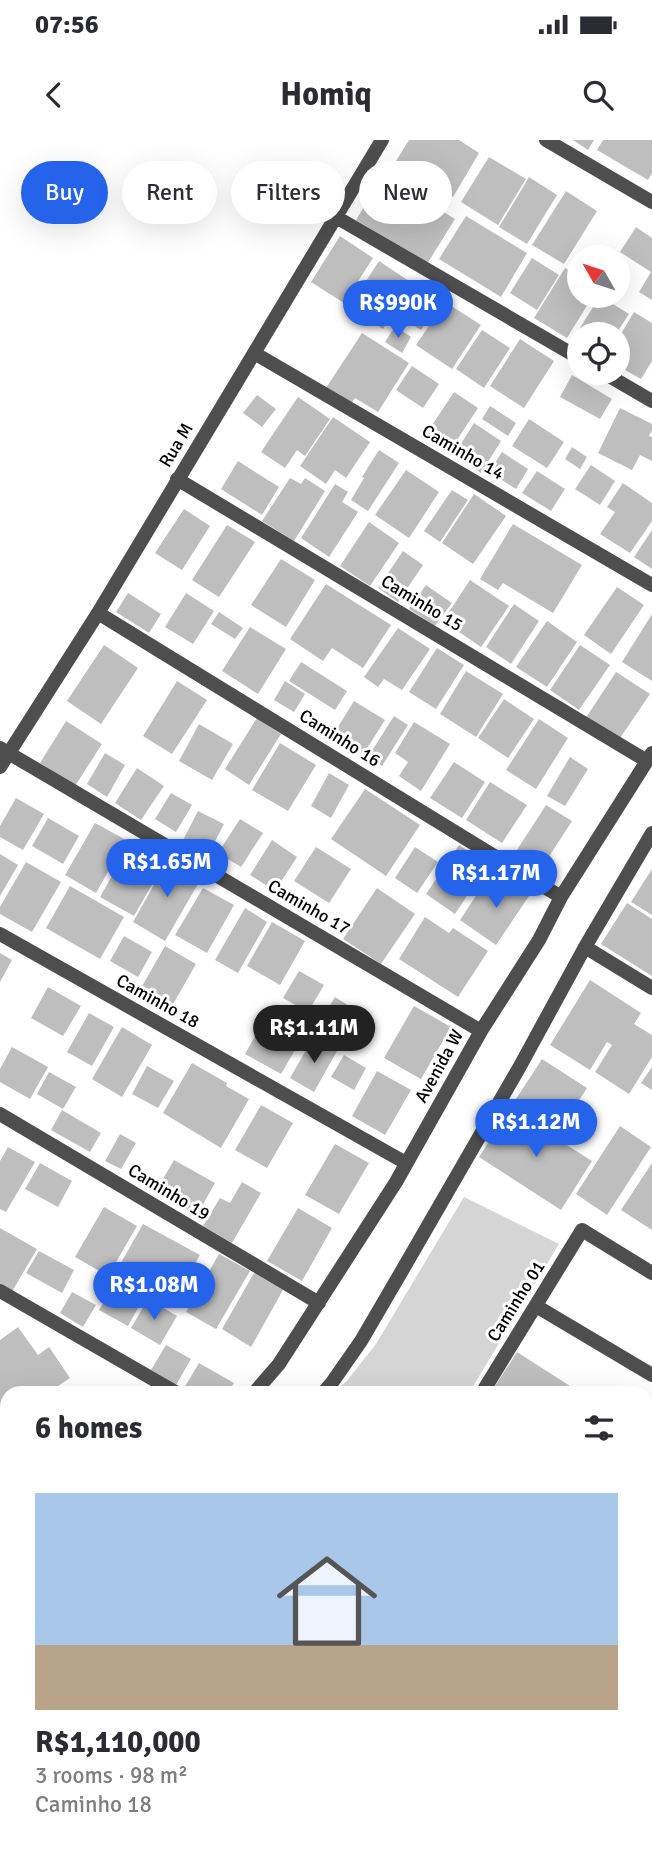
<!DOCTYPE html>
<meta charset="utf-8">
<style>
:root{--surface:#fff;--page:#f7f7f7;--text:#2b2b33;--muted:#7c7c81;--accent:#2563eb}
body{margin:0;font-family:Signika,sans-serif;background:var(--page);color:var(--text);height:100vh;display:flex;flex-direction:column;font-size:26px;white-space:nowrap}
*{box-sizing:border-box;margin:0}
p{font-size:23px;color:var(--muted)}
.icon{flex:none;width:38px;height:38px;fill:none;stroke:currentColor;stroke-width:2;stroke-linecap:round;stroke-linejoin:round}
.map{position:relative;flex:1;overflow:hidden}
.details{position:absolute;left:0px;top:1246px;width:653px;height:469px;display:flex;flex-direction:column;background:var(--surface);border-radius:21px 21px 0 0;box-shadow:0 7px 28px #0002}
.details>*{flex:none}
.top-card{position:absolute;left:21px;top:21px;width:611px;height:63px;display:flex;gap:14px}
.needle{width:46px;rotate:309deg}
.tools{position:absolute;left:567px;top:105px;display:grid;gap:14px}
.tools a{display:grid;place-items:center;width:63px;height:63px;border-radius:50%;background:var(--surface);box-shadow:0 7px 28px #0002;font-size:35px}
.price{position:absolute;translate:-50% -60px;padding:0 16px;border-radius:24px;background:var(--accent);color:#fff;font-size:23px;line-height:46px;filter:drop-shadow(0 2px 4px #0008)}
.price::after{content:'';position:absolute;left:50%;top:42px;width:21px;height:16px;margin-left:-10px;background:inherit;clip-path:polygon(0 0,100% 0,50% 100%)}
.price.active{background:#222;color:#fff}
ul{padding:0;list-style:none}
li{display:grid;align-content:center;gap:14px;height:371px;padding:0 35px}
li span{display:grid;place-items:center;height:217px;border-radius:0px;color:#555}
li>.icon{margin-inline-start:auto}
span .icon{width:126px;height:126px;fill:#fffc;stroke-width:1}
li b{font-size:30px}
h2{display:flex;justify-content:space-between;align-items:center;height:84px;padding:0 35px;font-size:30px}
.chip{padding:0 24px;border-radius:32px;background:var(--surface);box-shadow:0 7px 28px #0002;font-size:24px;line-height:63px}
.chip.active{background:var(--accent);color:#fff}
.status{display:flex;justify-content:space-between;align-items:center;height:49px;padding:0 35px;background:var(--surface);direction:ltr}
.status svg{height:19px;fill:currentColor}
header{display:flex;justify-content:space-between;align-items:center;height:91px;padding:0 35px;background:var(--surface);font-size:32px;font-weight:700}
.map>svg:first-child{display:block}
.green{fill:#d5d5d5}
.building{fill:#bebebe}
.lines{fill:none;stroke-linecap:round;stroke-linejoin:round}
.minor{stroke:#4e4e4e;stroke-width:14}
.labels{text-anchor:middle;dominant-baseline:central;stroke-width:6;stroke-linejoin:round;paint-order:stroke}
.street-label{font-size:18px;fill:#000;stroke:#fff}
</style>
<div class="status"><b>07:56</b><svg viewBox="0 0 49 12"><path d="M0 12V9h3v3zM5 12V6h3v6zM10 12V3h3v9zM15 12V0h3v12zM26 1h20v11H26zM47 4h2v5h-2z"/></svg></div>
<header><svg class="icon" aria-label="back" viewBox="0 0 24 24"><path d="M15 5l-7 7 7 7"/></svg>Homiq<svg class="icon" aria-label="search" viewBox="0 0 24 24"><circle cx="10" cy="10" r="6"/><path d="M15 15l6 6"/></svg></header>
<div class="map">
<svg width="652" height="1715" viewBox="0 0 652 1715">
<rect width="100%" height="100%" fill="#fff"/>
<!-- green -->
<path class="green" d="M 464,1057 L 559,1104 L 469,1253 L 330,1253 L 346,1242 L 376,1204 Z"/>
<!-- building -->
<path class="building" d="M 409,0 L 459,0 L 479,13 L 453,57 L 396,21 Z
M 573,0 L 594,0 L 588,10 Z
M 603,0 L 652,0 L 652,33 L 648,40 L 597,10 Z
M 489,17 L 526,39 L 498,85 L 461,62 Z
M 383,35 L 455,79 L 427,124 L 356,80 Z
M 529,37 L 557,55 L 527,104 L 499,87 Z
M 566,51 L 597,71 L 564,124 L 532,105 Z
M 466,76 L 527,113 L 501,157 L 439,119 Z
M 636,87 L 652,98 L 652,160 L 639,152 L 651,132 L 620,112 Z
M 340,96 L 373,118 L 344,163 L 311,142 Z
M 532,118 L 559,135 L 537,170 L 510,153 Z
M 379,121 L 412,143 L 383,189 L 349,167 Z
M 565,128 L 579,136 L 579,156 L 593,156 L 567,198 L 534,178 Z
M 416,144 L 441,160 L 421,190 L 397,175 Z
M 600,156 L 629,174 L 616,194 L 579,194 L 579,203 L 573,199 Z
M 445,162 L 481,185 L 452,229 L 416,205 Z
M 634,172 L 652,183 L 652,221 L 641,239 L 618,226 L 618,199 Z
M 395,186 L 411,197 L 402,213 L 385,202 Z
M 482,190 L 510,208 L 484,248 L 456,229 Z
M 362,193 L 409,223 L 378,272 L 355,258 L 349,267 L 324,251 Z
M 520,199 L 554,221 L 524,268 L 490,246 Z
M 412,226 L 439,244 L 423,268 L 396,250 Z
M 572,235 L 612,259 L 600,279 L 560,257 Z
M 454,252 L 478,268 L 451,309 L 427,293 Z
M 257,255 L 276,269 L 262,287 L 243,273 Z
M 298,257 L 330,279 L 305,316 L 297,310 L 285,328 L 261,312 Z
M 490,266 L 516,283 L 508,296 L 482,279 Z
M 620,268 L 652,284 L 652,290 L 649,296 L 652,297 L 652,321 L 640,315 L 632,330 L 598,313 Z
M 333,277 L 370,302 L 346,338 L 335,330 L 326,344 L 300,326 Z
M 529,279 L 564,302 L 547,328 L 512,306 Z
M 474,283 L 501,301 L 481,333 L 454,315 Z
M 572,307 L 587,317 L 580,329 L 565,319 Z
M 379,310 L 399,323 L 368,371 L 351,360 L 364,338 L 362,337 Z
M 502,312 L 528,329 L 516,349 L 489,332 Z
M 238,321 L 279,347 L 262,375 L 221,349 Z
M 591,325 L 615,341 L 600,365 L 575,349 Z
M 406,330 L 439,352 L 409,398 L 375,375 Z
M 537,331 L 565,349 L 551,371 L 522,353 Z
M 290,338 L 301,344 L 305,338 L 325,351 L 294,401 L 262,381 Z
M 623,343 L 652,363 L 652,381 L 630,413 L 600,394 L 615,372 L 607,367 Z
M 335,344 L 348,352 L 342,362 L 358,372 L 329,417 L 301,398 Z
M 452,350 L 468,360 L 440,402 L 424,391 Z
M 474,354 L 506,376 L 473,424 L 442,403 Z
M 184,369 L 210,386 L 182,430 L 155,413 Z
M 369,382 L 399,403 L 370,446 L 340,426 Z
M 513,384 L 582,425 L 553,473 L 503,443 L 498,450 L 480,439 Z
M 227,385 L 255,402 L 219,457 L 192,440 Z
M 652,390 L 652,429 L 634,417 Z
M 403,411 L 423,425 L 398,462 L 378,448 Z
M 281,419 L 315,440 L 286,487 L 251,465 Z
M 470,440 L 509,466 L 481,507 L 443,481 Z
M 326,444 L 391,485 L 363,528 L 332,508 L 323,521 L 290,499 Z
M 426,445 L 452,463 L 435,486 L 409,469 Z
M 617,447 L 644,465 L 611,514 L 584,495 Z
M 128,453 L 161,474 L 149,493 L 116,472 Z
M 186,453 L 214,471 L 193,504 L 165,487 Z
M 514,464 L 539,481 L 511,524 L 486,507 Z
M 219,472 L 243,488 L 235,499 L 211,484 Z
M 652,474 L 652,541 L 622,522 Z
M 547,481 L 577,502 L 547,547 L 516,527 Z
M 250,487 L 286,509 L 258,554 L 222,531 Z
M 398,488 L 430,509 L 402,550 L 384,539 L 378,547 L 364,537 Z
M 104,505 L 138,528 L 101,584 L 67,561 Z
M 580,505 L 610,525 L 579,570 L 550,550 Z
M 437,508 L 464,525 L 436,569 L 409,552 Z
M 301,522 L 347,551 L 335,570 L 289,541 Z
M 466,531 L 503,554 L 476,597 L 440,574 Z
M 616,532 L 650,554 L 618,601 L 585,579 Z
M 177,541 L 207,560 L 172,614 L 143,596 Z
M 285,541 L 305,554 L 294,572 L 274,560 Z
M 504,559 L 534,579 L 508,618 L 478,598 Z
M 354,561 L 385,580 L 364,613 L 333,595 Z
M 394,576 L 408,585 L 382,626 L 368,617 Z
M 257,578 L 281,594 L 249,645 L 225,629 Z
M 539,579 L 568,598 L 536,649 L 506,630 Z
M 66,581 L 102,604 L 75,646 L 40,623 Z
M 414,582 L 450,604 L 421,651 L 399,636 L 408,622 L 395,613 Z
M 199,584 L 233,604 L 212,640 L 179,621 Z
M 280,603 L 316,625 L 288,671 L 252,650 Z
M 105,613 L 125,625 L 107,657 L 87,644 Z
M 570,617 L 588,629 L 565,666 L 547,656 Z
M 454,622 L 485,642 L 462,678 L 430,658 Z
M 137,628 L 164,646 L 141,680 L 115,663 Z
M 329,633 L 349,645 L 331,678 L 311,666 Z
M 490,642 L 527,665 L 502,703 L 466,680 Z
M 365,649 L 420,685 L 386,736 L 331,699 Z
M 171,653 L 192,665 L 176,692 L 155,679 Z
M 16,658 L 44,674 L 23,710 L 0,697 L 0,686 Z
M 546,665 L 572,681 L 541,729 L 515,713 Z
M 198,671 L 224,684 L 209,713 L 183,700 Z
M 48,678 L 79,696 L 63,724 L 32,706 Z
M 240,679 L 263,693 L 241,727 L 218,713 Z
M 95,683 L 126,700 L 96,753 L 65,735 Z
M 272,700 L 297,717 L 275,751 L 250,735 Z
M 130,704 L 164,724 L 134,776 L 100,757 Z
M 459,705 L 488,724 L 455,774 L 426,754 Z
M 316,707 L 351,729 L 329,763 L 294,741 Z
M 415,707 L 438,722 L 417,753 L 395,738 Z
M 0,714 L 18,725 L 0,756 Z
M 169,718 L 202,737 L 165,801 L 133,782 Z
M 26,722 L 61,742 L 32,792 L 0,774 L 0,767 Z
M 652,729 L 652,775 L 631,762 Z
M 507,736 L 531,753 L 496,805 L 460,780 L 483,745 L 495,754 Z
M 70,746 L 124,777 L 100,819 L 46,788 Z
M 203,748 L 234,765 L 207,813 L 175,795 Z
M 377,748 L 415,774 L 381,824 L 343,799 Z
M 627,763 L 652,779 L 652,836 L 601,804 Z
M 245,768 L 267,782 L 238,833 L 215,820 Z
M 425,777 L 449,793 L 453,788 L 488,811 L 458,857 L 399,819 Z
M 272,782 L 305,801 L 280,845 L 247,826 Z
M 124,796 L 152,812 L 138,837 L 110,821 Z
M 165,806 L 196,824 L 168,873 L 137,855 Z
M 0,813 L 12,820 L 0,842 Z
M 299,831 L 324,845 L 308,872 L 283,858 Z
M 590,840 L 641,873 L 634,884 L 652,895 L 652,917 L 629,954 L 595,932 L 612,905 L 607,902 L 590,930 L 550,905 Z
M 48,847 L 81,866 L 63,896 L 31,878 Z
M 335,857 L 359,872 L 348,891 L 323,877 Z
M 414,866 L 451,887 L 421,939 L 384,918 Z
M 89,873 L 114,887 L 92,926 L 67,912 Z
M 266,877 L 302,898 L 281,934 L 245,914 Z
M 122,887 L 152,905 L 122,957 L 92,939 Z
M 313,898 L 337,911 L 314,952 L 290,938 Z
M 12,907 L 48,927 L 30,959 L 0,942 L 0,929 Z
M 344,915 L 366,928 L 354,950 L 331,937 Z
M 542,919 L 587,948 L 559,991 L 514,962 Z
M 192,923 L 227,943 L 226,946 L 249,959 L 221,1008 L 163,973 Z
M 147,926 L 174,941 L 158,968 L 132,954 Z
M 652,927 L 652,950 L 641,943 Z
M 377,931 L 411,950 L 385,995 L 352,976 Z
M 49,932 L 76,947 L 63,969 L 37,954 Z
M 261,965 L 293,983 L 267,1028 L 235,1010 Z
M 510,969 L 592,1021 L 561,1070 L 479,1017 Z
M 62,970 L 101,993 L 90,1012 L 51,990 Z
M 620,986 L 651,1007 L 607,1075 L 576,1054 Z
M 120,994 L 136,1003 L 121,1029 L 105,1021 Z
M 335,1004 L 369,1023 L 339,1074 L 305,1055 Z
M 8,1007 L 35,1022 L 6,1072 L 0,1069 L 0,1021 Z
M 174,1020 L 215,1043 L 197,1075 L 156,1051 Z
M 40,1023 L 72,1041 L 58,1067 L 25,1049 Z
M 652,1023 L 652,1090 L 621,1070 Z
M 242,1042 L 261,1053 L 232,1103 L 203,1086 L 220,1058 L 230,1063 Z
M 104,1067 L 137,1086 L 108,1136 L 75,1117 Z
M 298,1068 L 332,1088 L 302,1141 L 267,1121 Z
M 143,1084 L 200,1115 L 173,1161 L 152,1150 L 148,1157 L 113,1137 Z
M 0,1088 L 37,1109 L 10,1155 L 0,1149 Z
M 39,1111 L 74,1130 L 62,1153 L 26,1133 Z
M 219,1114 L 250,1131 L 216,1189 L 186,1172 Z
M 254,1133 L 283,1150 L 251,1207 L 222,1189 Z
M 114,1145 L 142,1161 L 128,1186 L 99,1170 Z
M 72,1152 L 96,1165 L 83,1187 L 60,1173 Z
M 148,1159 L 177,1176 L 160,1205 L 131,1188 Z
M 18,1187 L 38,1215 L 49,1207 L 70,1238 L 48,1253 L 7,1253 L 7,1281 L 0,1286 L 0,1200 Z
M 166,1205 L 191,1219 L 176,1245 L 151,1230 Z
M 517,1212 L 581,1253 L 499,1253 L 493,1249 Z
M 199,1223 L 234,1243 L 228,1253 L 192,1253 L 184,1248 Z
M 0,1334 L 5,1345 L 7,1344 L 7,1383 L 0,1387 Z
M 646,1342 L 652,1346 L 652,1398 L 646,1394 Z
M 646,1425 L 652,1429 L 652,1448 L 646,1458 Z
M 0,1546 L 7,1550 L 7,1654 L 4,1658 L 0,1655 Z
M 646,1564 L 652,1568 L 652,1617 L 646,1613 Z
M 646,1620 L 652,1624 L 652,1681 L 646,1677 Z
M 141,1708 L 174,1708 L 185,1715 L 137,1715 Z
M 255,1708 L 285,1708 L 280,1715 L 266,1715 Z
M 513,1708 L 563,1708 L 566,1710 L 562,1715 L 509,1715 Z"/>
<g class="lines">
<!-- minor -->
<path class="minor" d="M 546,0 L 652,62
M 336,77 L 579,218
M 254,213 L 652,445
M 604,233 L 652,261
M 177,339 L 647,621
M 98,473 L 561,757
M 0,608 L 481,891
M 0,627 L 98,473 L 382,0
M 0,794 L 406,1023
M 585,807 L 652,848
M 0,974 L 319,1163
M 0,1151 L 177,1253
M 536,1166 L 652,1235
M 254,1253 L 279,1224 L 396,1042 L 481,891 L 539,800 L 561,757 L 652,613
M 323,1253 L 331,1244 L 361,1201 L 403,1129 L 519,928 L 585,807 L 652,693
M 482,1253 L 582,1090 L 652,1133
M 0,1413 L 7,1409
M 0,1478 L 7,1474
M 646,1526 L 652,1515
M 646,1708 L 652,1712"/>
</g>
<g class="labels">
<!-- street labels -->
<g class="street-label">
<text transform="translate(176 305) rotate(-59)">Rua M</text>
<text transform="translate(463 312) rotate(30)">Caminho 14</text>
<text transform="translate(422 463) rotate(31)">Caminho 15</text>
<text transform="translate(340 598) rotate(32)">Caminho 16</text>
<text transform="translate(309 767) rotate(30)">Caminho 17</text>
<text transform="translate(158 861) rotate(29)">Caminho 18</text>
<text transform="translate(439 926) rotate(-61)">Avenida W</text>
<text transform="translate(169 1052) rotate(31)">Caminho 19</text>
<text transform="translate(516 1161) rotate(-58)">Caminho 01</text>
</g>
</g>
</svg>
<div class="tools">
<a><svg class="needle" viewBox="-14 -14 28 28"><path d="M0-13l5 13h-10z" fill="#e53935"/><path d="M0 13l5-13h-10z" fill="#7c7c81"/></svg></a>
<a><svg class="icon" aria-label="locate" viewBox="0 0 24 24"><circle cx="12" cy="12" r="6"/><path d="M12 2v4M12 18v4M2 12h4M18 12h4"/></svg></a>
</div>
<b class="price" style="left:398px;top:200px">R$990K</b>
<b class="price" style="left:167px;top:759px">R$1.65M</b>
<b class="price" style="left:496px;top:770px">R$1.17M</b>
<b class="price active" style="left:314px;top:925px">R$1.11M</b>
<b class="price" style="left:536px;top:1019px">R$1.12M</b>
<b class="price" style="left:154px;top:1182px">R$1.08M</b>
<div class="top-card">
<a class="chip active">Buy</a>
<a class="chip">Rent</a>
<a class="chip">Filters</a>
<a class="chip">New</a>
</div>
<section class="details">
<h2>6 homes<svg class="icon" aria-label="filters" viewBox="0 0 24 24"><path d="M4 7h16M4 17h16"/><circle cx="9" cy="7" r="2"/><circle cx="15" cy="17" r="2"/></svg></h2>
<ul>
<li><span style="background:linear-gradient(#a9c7e8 70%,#b9a48a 0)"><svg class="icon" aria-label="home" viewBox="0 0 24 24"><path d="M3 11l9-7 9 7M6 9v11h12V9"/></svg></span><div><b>R$1,110,000</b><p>3 rooms · 98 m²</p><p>Caminho 18</p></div></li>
</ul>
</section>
</div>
